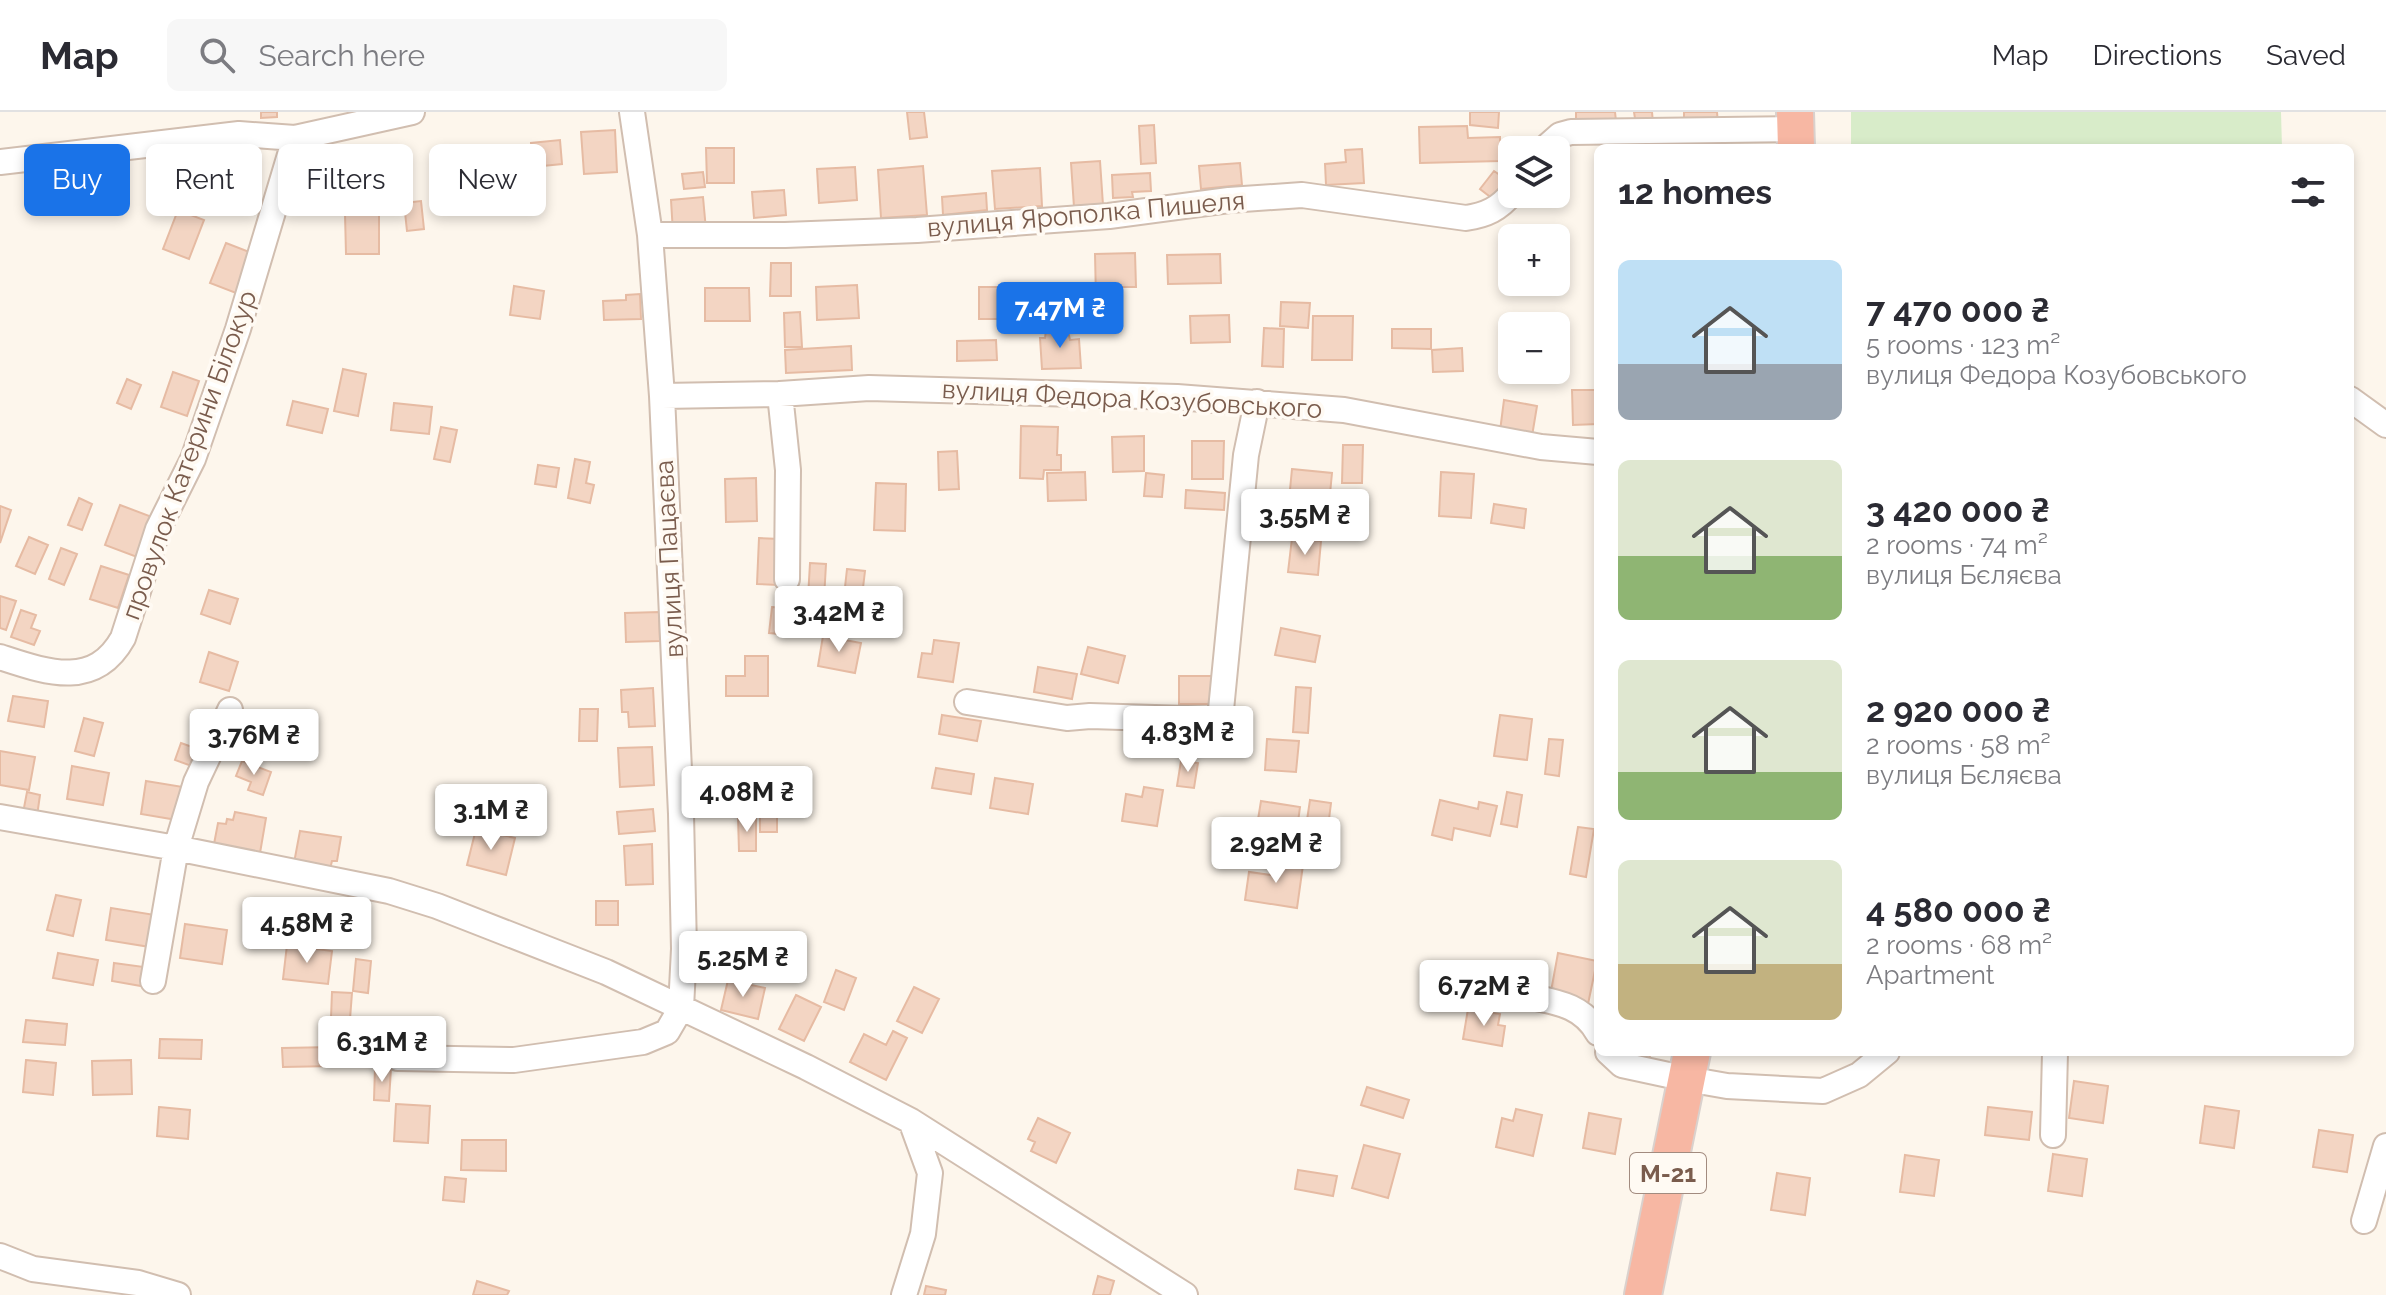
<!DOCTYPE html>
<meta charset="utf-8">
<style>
:root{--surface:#fff;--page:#f7f7f7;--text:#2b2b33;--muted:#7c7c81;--line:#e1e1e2;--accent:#1a73e8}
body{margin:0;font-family:Raleway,sans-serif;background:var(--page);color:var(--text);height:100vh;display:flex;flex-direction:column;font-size:30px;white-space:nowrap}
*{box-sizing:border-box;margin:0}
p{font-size:26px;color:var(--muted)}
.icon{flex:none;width:44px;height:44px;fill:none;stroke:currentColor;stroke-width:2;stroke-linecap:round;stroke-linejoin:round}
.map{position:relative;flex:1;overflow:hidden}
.panel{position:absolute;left:1594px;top:32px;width:760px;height:912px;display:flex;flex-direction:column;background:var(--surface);border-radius:12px;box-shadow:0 4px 12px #0003}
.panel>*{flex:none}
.banner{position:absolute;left:24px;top:32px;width:760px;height:72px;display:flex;gap:16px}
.fabs{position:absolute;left:1498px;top:24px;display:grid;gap:16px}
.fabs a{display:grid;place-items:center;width:72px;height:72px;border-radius:12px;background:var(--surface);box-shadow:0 4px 12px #0003;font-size:40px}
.price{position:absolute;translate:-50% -68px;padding:0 18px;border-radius:8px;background:#fff;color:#222;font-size:26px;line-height:52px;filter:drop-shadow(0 2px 4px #0008)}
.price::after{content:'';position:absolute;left:50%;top:48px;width:24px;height:18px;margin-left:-12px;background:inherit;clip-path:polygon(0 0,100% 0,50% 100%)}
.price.selected{background:var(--accent);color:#fff}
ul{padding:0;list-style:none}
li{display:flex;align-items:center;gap:24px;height:200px;padding:0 24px}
li span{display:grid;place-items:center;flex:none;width:224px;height:160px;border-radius:12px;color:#555}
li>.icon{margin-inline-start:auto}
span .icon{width:96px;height:96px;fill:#fffc;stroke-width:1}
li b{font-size:34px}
h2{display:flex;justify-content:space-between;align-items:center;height:96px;padding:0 24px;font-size:34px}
.tag{padding:0 28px;border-radius:12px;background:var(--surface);box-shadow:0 4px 12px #0003;font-size:28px;line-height:72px}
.tag.selected{background:var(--accent);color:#fff}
header{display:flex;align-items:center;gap:48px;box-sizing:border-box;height:112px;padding:0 40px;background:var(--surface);border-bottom:2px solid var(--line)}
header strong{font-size:38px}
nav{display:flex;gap:44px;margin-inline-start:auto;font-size:28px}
.search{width:560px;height:72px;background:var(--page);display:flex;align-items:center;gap:20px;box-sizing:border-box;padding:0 28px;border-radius:12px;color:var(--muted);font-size:30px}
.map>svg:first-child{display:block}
.green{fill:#d8ecc9}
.building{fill:#f3d5c3;stroke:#e6bba3;stroke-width:2}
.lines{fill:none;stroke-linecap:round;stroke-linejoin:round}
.minor-casing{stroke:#d1beb0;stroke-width:28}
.highway-casing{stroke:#dad1cd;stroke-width:40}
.minor{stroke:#fff;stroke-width:24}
.highway{stroke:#f7b7a3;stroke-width:36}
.labels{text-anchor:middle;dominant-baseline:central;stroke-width:7;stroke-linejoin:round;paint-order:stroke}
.shield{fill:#fffaf3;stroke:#a28b7f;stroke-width:2}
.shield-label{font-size:24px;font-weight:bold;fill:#7a5c4d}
.street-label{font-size:26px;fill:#7a5c4d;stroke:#fffaf3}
</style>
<header>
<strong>Map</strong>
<div class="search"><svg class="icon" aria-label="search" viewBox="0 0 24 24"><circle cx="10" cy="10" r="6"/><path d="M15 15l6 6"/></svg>Search here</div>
<nav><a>Map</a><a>Directions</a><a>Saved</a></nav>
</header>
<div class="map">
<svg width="2386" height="1183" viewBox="0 0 2386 1183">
<rect width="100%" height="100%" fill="#fdf6ec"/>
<!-- green -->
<path class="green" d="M 1851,0 L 2281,0 L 2282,36 L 1851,36 Z"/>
<!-- building -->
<path class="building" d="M 261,0 L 277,0 L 277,5 L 261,6 Z
M 907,0 L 924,0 L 927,25 L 910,27 Z
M 1470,0 L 1499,0 L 1498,16 L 1470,13 Z
M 1576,0 L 1615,0 L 1616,9 L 1576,11 Z
M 1634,0 L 1652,0 L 1653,11 L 1636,13 Z
M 1684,0 L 1717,0 L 1718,13 L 1684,13 Z
M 1154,13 L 1156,51 L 1141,52 L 1139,14 Z
M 1467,14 L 1468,26 L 1500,25 L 1500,49 L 1420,51 L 1419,15 Z
M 615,18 L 617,60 L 584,62 L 581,20 Z
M 560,28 L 562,52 L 533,55 L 531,31 Z
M 706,36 L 734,36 L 734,71 L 707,71 Z
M 1362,37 L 1364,71 L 1326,73 L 1325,52 L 1346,50 L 1345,38 Z
M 1100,49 L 1103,93 L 1074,95 L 1071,51 Z
M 1240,51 L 1242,73 L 1201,77 L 1199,54 Z
M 923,54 L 927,103 L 881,106 L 878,58 Z
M 855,55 L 857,88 L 819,91 L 817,57 Z
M 1040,56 L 1042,94 L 995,97 L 992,59 Z
M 1494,59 L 1507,68 L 1493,87 L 1480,77 Z
M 703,60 L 705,75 L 684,77 L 682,62 Z
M 1150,61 L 1151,79 L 1132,80 L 1133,85 L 1113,86 L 1112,63 Z
M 784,78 L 786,103 L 754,106 L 752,80 Z
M 986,81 L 987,98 L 943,103 L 942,85 Z
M 703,85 L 706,118 L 673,121 L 671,88 Z
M 421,89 L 424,117 L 407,119 L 404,91 Z
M 178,98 L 204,108 L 189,147 L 163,137 Z
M 345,102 L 379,102 L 379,142 L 346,142 Z
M 226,131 L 252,141 L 236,181 L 210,171 Z
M 1135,141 L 1136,175 L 1120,175 L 1120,187 L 1096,187 L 1095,142 Z
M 1220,142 L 1221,171 L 1168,172 L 1167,143 Z
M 771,151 L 791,151 L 791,184 L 770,184 Z
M 857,173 L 859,206 L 817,208 L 816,175 Z
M 514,174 L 544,179 L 540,207 L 510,203 Z
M 979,175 L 1016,175 L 1016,207 L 979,207 Z
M 705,176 L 749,176 L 750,209 L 705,209 Z
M 640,182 L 641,207 L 604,208 L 603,189 L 626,188 L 626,183 Z
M 1281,190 L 1310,191 L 1308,216 L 1280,214 Z
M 800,200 L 802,235 L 785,235 L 784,201 Z
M 1229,203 L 1230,230 L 1191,231 L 1190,204 Z
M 1313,204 L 1353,204 L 1352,248 L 1312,248 Z
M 1062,214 L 1068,219 L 1070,228 L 1079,227 L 1081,256 L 1042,257 L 1040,226 L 1045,226 L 1046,218 Z
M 1264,216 L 1284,217 L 1283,255 L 1262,254 Z
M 1392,217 L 1431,217 L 1431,237 L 1392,236 Z
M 996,228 L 997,248 L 957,249 L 957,229 Z
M 851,234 L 852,258 L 786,261 L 785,238 Z
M 1462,236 L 1463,259 L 1433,260 L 1432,238 Z
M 343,257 L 366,262 L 358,304 L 334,299 Z
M 173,260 L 199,269 L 187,304 L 161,295 Z
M 127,267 L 141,273 L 131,297 L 117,291 Z
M 1572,278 L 1598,278 L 1598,312 L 1573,313 Z
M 1504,288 L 1537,294 L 1532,324 L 1500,319 Z
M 293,289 L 328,297 L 322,321 L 287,313 Z
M 394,291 L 432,295 L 429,322 L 391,318 Z
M 1021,314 L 1058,315 L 1057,343 L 1061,343 L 1061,358 L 1044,358 L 1043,367 L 1020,366 Z
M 441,315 L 457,318 L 450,350 L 434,347 Z
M 1144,324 L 1144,359 L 1113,360 L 1112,325 Z
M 1192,329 L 1224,329 L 1223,367 L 1192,367 Z
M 1343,333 L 1363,333 L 1362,371 L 1342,371 Z
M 957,339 L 959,377 L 939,378 L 938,340 Z
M 575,347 L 590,350 L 586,371 L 594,373 L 590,391 L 568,386 Z
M 538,353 L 559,356 L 556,375 L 535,372 Z
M 1292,357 L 1332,361 L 1329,392 L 1289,388 Z
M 1085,360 L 1086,388 L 1048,389 L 1047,361 Z
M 1441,360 L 1474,362 L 1471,406 L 1439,404 Z
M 1146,361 L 1164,363 L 1162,385 L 1144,384 Z
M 756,366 L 757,409 L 726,410 L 725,367 Z
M 876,371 L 906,372 L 905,419 L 874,418 Z
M 1186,378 L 1225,381 L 1224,398 L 1185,396 Z
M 79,386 L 92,392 L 82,418 L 68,413 Z
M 1494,392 L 1526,397 L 1524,416 L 1491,411 Z
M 120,393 L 152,405 L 137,445 L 105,433 Z
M 0,394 L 11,398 L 0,431 Z
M 1281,396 L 1311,402 L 1308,416 L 1279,411 Z
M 29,425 L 48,433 L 35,462 L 16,454 Z
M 759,426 L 780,427 L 778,473 L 757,472 Z
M 1292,426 L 1321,429 L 1318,463 L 1288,460 Z
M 61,436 L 77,442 L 64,473 L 49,467 Z
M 810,451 L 826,452 L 824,487 L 808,486 Z
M 101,454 L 129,463 L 118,496 L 90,487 Z
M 847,457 L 865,459 L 860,501 L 831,497 L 833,483 L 844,484 Z
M 209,478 L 238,487 L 230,512 L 201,502 Z
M 0,484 L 16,489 L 6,518 L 0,516 Z
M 772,495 L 794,497 L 791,523 L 769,521 Z
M 21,498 L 36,503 L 31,516 L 40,519 L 34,533 L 11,525 Z
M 659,500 L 660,529 L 626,530 L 625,501 Z
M 1281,516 L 1320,524 L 1315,550 L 1275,543 Z
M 823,524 L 861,531 L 855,561 L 818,554 Z
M 934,528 L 959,531 L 953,570 L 918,565 L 922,541 L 932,542 Z
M 1088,535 L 1125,544 L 1118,571 L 1081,562 Z
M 209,540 L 238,550 L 229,579 L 200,570 Z
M 745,544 L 768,544 L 768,584 L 726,584 L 726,564 L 745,564 Z
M 1038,555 L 1077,562 L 1072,587 L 1034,580 Z
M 1179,564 L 1218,564 L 1218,592 L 1179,592 Z
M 1296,575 L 1311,576 L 1308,621 L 1293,620 Z
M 653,576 L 655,614 L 629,615 L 628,600 L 622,600 L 621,578 Z
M 13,584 L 48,589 L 44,615 L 8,609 Z
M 580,597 L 598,597 L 597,629 L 579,629 Z
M 942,603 L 981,609 L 977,629 L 939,622 Z
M 1500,603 L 1532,607 L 1527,648 L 1494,644 Z
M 84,606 L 103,611 L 94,644 L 75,639 Z
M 1267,627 L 1299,629 L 1296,660 L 1265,658 Z
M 1549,627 L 1563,628 L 1559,664 L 1545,662 Z
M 181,631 L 206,640 L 200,657 L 175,648 Z
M 652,635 L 654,673 L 620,675 L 618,636 Z
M 0,639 L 35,645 L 29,678 L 0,673 Z
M 242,649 L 271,660 L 263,683 L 248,678 L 251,670 L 236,664 Z
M 1181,649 L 1198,651 L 1194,676 L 1177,674 Z
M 72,654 L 109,661 L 103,693 L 67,687 Z
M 936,656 L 974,662 L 971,682 L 932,676 Z
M 754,658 L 755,696 L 721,697 L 721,659 Z
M 995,666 L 1033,672 L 1028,702 L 990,696 Z
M 146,669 L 183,675 L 177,708 L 141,702 Z
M 1144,675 L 1163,678 L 1157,714 L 1122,709 L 1126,682 L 1142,685 Z
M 27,680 L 40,683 L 37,704 L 23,701 Z
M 1507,680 L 1522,683 L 1517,715 L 1501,712 Z
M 760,683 L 777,683 L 777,720 L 760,720 Z
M 1310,688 L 1331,691 L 1326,731 L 1304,728 Z
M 1440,688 L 1478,697 L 1479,690 L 1497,694 L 1490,724 L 1454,716 L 1452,728 L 1432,723 Z
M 1261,689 L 1300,695 L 1296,725 L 1256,720 Z
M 653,697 L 655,719 L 619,722 L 617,700 Z
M 235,700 L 266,706 L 260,741 L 214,732 L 218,711 L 226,712 L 227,707 L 233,708 Z
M 738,705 L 756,705 L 756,739 L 739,739 Z
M 1578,715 L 1594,717 L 1586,765 L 1570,762 Z
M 476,717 L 515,726 L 506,763 L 467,753 Z
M 300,719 L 341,725 L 337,749 L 332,749 L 330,757 L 294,751 Z
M 652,732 L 653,772 L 626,773 L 624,734 Z
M 1273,749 L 1303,753 L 1297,796 L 1245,788 L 1249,760 L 1271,763 Z
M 56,783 L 81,788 L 73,824 L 47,818 Z
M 596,789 L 618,789 L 618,813 L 596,813 Z
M 111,796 L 155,803 L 150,835 L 106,828 Z
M 185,812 L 227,818 L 222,852 L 180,846 Z
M 753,823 L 789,833 L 781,863 L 744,853 Z
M 287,833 L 332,839 L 328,872 L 283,867 Z
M 58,841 L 98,848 L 93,873 L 53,866 Z
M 1558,841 L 1597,849 L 1588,892 L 1550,885 Z
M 356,847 L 371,849 L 368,881 L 353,879 Z
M 114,851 L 144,855 L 141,874 L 112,869 Z
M 836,858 L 856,866 L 844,898 L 824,890 Z
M 728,868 L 765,876 L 758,907 L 721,898 Z
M 914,875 L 939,887 L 922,921 L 897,909 Z
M 332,880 L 352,881 L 350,907 L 331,906 Z
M 796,883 L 821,895 L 804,929 L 779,917 Z
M 1468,897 L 1500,902 L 1498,913 L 1505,914 L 1502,934 L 1463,927 Z
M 26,908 L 67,912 L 65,933 L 23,930 Z
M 893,919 L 907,926 L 886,968 L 850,950 L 864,922 L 886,933 Z
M 160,927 L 202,928 L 201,947 L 159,946 Z
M 333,935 L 333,954 L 283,955 L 282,936 Z
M 1631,940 L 1651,940 L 1647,954 L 1629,949 Z
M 26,948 L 56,951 L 53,983 L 23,980 Z
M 131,948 L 132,982 L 93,983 L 92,949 Z
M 375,955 L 391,956 L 389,989 L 374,988 Z
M 2074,969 L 2108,974 L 2103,1011 L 2069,1006 Z
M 1367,975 L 1409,988 L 1403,1006 L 1361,993 Z
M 396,992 L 430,994 L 428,1031 L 394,1029 Z
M 2205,994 L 2239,999 L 2234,1036 L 2200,1031 Z
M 159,995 L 190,998 L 188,1027 L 157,1024 Z
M 1988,995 L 2032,1000 L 2029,1028 L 1985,1023 Z
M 1516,997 L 1542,1003 L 1533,1044 L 1496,1035 L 1502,1006 L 1513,1009 Z
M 1589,1001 L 1621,1007 L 1615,1042 L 1583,1036 Z
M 1038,1006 L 1070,1021 L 1056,1051 L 1031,1039 L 1035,1030 L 1028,1027 Z
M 2319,1018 L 2353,1023 L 2347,1060 L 2313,1055 Z
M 462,1028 L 506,1028 L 506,1059 L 461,1058 Z
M 1364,1033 L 1400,1042 L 1388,1086 L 1352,1076 Z
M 2053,1042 L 2087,1047 L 2082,1084 L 2048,1079 Z
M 1905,1043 L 1939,1048 L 1934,1084 L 1900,1080 Z
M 1298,1058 L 1337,1064 L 1333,1084 L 1295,1077 Z
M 1777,1061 L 1810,1066 L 1805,1103 L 1771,1098 Z
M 445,1065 L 466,1067 L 464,1090 L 443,1088 Z
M 1098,1164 L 1114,1169 L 1110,1183 L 1093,1183 Z
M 477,1169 L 509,1179 L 507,1183 L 473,1183 Z
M 926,1174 L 946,1178 L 945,1183 L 924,1183 Z"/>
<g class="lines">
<!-- minor casing -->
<g class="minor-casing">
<path id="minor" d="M 1543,38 L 1560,23 L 1571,20 L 1795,17
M 0,50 L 239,22 L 295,26 L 412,0
M 650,123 L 785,123 L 917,118 L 1109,104 L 1229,88 L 1302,83 L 1466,106 C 1486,103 1499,97 1512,81
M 780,282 L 788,358 L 787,467
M 662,284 L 780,282 L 869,276 L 1177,285 L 1344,298 L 1541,335 L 1598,340
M 2350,287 L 2386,313
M 0,545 C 46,560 94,578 123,526 L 158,417 L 193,347 L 238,217 L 295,26
M 967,590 L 1067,606 L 1090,604 L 1220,608 L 1246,343 L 1257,290
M 0,705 L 176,736 L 389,779 L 437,794 L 606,860 L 806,955 L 911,1009 L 1185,1183
M 153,869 L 176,736 L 196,670 L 230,598
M 1522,883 C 1553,890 1581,891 1598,921
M 1608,940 L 1622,953 L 1687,967 L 1727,974 L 1823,979 L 1859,963 L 1887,940
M 398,946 L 514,948 L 643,930 L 667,920 L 681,896 L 684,837 L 681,702 L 662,284 L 650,123 L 632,0
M 2053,1023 L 2055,940
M 2364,1109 L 2386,1034
M 0,1144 L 33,1157 L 138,1171 L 178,1183
M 904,1183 L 923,1122 L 930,1061 L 911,1009"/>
</g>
<!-- highway casing -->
<g class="highway-casing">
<path id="highway" d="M 1795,0 L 1796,36
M 1643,1183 L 1692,940"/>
</g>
<!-- minor -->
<use href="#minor" class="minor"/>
<!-- highway -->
<use href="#highway" class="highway"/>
</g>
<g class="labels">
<!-- shield labels -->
<rect class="shield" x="1630" y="1041" width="76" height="40" rx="6"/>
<g class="shield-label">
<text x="1668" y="1061">М-21</text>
</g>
<!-- street labels -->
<g class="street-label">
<text transform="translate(1086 102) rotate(-5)">вулиця Ярополка Пишеля</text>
<text transform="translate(1132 287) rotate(3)">вулиця Федора Козубовського</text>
<text transform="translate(189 343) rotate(-70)">провулок Катерини Білокур</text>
<text transform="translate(669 447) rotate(-93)">вулиця Пацаєва</text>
</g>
</g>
</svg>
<div class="fabs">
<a><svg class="icon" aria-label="layers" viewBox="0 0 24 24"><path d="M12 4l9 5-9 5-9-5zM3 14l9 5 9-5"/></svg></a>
<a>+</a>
<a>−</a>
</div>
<b class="price selected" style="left:1060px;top:238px">7.47M ₴</b>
<b class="price" style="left:1305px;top:445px">3.55M ₴</b>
<b class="price" style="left:839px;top:542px">3.42M ₴</b>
<b class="price" style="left:1188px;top:662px">4.83M ₴</b>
<b class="price" style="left:254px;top:665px">3.76M ₴</b>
<b class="price" style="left:747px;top:722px">4.08M ₴</b>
<b class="price" style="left:491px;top:740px">3.1M ₴</b>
<b class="price" style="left:1276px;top:773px">2.92M ₴</b>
<b class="price" style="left:307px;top:853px">4.58M ₴</b>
<b class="price" style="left:743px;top:887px">5.25M ₴</b>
<b class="price" style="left:1484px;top:916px">6.72M ₴</b>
<b class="price" style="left:382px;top:972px">6.31M ₴</b>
<div class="banner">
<a class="tag selected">Buy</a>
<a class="tag">Rent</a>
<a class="tag">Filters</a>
<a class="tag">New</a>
</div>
<section class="panel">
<h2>12 homes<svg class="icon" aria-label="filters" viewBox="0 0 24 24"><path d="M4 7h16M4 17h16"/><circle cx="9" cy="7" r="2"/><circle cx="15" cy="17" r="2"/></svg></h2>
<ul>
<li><span style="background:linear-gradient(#bfe0f5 65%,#9aa5b1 0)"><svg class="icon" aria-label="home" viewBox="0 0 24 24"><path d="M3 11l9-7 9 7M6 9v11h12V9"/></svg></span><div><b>7 470 000 ₴</b><p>5 rooms · 123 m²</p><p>вулиця Федора Козубовського</p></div></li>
<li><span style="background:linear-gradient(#dfe7d0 60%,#8fb573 0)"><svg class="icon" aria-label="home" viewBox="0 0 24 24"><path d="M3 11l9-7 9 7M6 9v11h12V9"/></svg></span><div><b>3 420 000 ₴</b><p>2 rooms · 74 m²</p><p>вулиця Бєляєва</p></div></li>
<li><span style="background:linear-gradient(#dfe7d0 70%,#8fb573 0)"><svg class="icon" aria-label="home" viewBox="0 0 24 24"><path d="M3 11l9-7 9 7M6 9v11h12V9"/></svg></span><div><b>2 920 000 ₴</b><p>2 rooms · 58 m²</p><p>вулиця Бєляєва</p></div></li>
<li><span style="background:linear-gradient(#dfe7d0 65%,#c2b280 0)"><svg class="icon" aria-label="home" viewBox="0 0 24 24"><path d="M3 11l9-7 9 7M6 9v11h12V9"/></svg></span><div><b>4 580 000 ₴</b><p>2 rooms · 68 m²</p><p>Apartment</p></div></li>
</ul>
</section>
</div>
